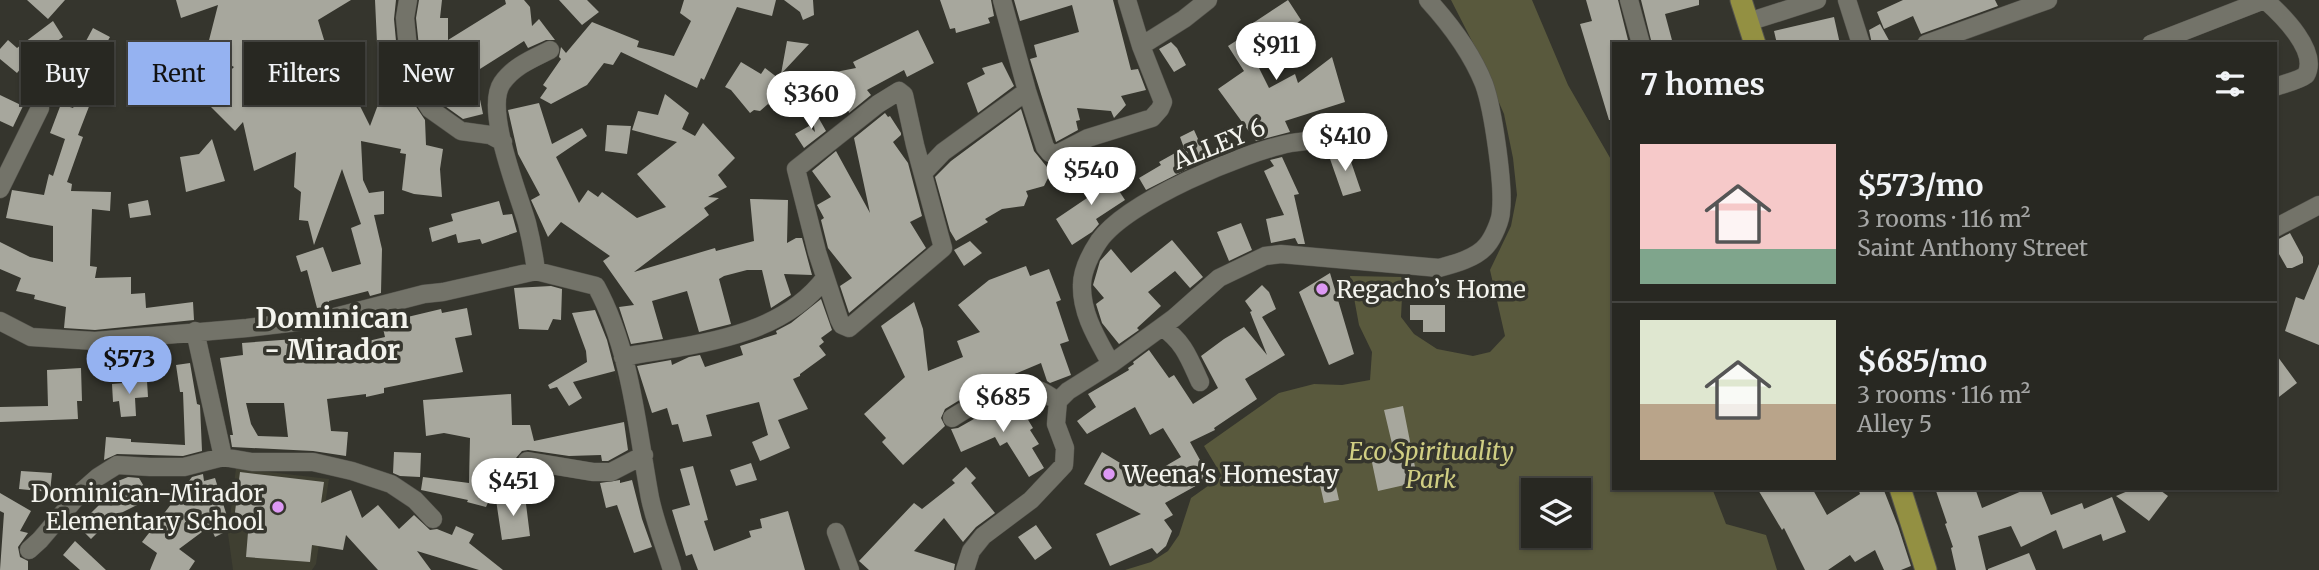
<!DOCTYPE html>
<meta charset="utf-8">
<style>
:root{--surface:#282822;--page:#34342f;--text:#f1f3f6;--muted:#a5a6a5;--line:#444440;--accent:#95b2f1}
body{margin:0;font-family:Merriweather,serif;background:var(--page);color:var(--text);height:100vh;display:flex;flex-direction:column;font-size:26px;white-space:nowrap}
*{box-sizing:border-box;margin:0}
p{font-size:23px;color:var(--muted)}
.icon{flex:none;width:38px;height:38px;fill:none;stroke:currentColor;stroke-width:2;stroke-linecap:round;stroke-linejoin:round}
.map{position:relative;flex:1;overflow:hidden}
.drawer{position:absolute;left:1612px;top:42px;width:665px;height:448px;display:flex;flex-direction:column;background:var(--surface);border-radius:0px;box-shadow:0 2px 5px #0004,0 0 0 2px var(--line)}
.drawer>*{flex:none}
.top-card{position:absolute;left:21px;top:42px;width:665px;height:63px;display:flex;gap:14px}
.fabs{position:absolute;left:1521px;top:478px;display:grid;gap:14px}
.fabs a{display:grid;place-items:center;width:70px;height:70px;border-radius:0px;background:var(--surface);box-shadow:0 2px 5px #0004,0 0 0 2px var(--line);font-size:35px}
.price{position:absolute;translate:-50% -60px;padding:0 16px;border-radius:24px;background:#fff;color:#222;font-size:23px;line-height:46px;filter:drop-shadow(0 2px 4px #0008)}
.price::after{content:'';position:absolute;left:50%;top:42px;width:21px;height:16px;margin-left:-10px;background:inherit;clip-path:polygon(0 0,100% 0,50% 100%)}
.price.current{background:var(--accent);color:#111}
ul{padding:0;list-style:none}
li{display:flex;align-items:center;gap:21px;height:175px;padding:0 28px}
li+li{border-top:2px solid var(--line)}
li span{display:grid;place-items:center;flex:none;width:196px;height:140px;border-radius:0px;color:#555}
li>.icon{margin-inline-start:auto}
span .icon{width:84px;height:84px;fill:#fffc;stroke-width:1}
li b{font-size:30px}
h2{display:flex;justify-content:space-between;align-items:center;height:84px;padding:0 28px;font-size:30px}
.tag{padding:0 24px;border-radius:0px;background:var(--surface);box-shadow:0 2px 5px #0004,0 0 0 2px var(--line);font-size:24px;line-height:63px}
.tag.current{background:var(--accent);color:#111}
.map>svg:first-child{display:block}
.built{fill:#3f3f31}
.green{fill:#59593d;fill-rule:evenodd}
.building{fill:#a7a79d;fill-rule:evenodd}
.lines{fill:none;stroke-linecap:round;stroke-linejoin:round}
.minor-casing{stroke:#55544d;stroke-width:19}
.primary-casing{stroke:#55544d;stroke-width:23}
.minor{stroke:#737369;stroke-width:18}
.primary{stroke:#939042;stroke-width:21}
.poi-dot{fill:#dd99f4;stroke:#35352d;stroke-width:2.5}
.labels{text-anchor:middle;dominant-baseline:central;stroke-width:7;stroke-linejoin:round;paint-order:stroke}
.street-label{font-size:24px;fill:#f3f3ed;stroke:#35352d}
.poi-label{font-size:24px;fill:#f3f3ed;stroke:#35352d;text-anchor:start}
.park-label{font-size:24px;font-style:italic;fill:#d0ce83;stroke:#35352d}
.quarter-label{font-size:28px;font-weight:bold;fill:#f3f3ed;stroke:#35352d}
</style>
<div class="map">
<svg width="2319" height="570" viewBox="0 0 2319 570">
<rect width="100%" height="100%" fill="#35352d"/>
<!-- built -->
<path class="built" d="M 236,468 L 329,479 L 316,564 L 312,570 L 233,570 L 228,534 Z"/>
<!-- green -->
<path class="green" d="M 1451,0 L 1532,0 L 1568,85 L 1613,163 L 1614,488 L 1712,488 L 1726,524 L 1766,535 L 1777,570 L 1125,570 L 1151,562 L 1168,551 L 1179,535 L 1191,498 L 1222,476 L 1204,446 L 1279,393 L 1314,384 L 1342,385 L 1370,380 L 1372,352 L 1359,325 L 1350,276 L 1403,277 L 1401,317 L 1414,334 L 1437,349 L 1473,356 L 1490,352 L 1505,336 L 1490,270 L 1511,226 L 1517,195 L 1513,158 L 1504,114 L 1474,45 ZM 1533,490 L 1578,490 L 1578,536 L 1533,536 Z"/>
<!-- building -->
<path class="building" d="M 27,0 L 65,0 L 48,19 Z
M 176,0 L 351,0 L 318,20 L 325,43 L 322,44 L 329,76 L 345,71 L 353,100 L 356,98 L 370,126 L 397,54 L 407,93 L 425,120 L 426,145 L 443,149 L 440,169 L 442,197 L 414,194 L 402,190 L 406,154 L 400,153 L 401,149 L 361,141 L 363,180 L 369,193 L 384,191 L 384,214 L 374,215 L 382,249 L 381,293 L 370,296 L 368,291 L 329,301 L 330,306 L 317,308 L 307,270 L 301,272 L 296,256 L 323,247 L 332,272 L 361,264 L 351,228 L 361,224 L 342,169 L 314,245 L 308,221 L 299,220 L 301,192 L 294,187 L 296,152 L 254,171 L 243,122 L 235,131 L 209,105 L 213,102 L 206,94 L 234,67 L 206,52 L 218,5 L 181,18 Z
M 375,0 L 396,0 L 394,19 L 396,41 L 377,43 Z
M 419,0 L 442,0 L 440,18 L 448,18 L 448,40 L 506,4 L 505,0 L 524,0 L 530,7 L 532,26 L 539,19 L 555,40 L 546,40 L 528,48 L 524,41 L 472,74 L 476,80 L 483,114 L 463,119 L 438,101 L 429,85 L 420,56 L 416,18 Z
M 559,0 L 587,0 L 599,12 L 582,25 Z
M 684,0 L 776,0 L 772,16 L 737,7 L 704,80 L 701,78 L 697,88 L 621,52 L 613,65 L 604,63 L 587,85 L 551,104 L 540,98 L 547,88 L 543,85 L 561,59 L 559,57 L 561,47 L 566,53 L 592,22 L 639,41 L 637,47 L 674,56 L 691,21 L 680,13 Z
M 784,0 L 813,0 L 814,15 L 803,20 L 800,12 Z
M 940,0 L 991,0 L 994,16 L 988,18 L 990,23 L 956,33 L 955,28 L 950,29 Z
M 1014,0 L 1113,0 L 1131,70 L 1138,69 L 1146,90 L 1121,96 L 1126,105 L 1114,118 L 1111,111 L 1077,108 L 1080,120 L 1076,121 L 1078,130 L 1056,142 L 1030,59 L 1037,57 L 1034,45 L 1079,32 L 1072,5 L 1020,21 Z
M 1288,0 L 1301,20 L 1253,56 L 1269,88 L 1295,74 L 1298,83 L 1332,57 L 1345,102 L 1285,121 L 1290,132 L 1256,141 L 1218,89 L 1244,71 L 1228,46 L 1253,30 L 1250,25 Z
M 1586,0 L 1618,0 L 1629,44 L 1614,44 L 1614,120 L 1609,120 L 1580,24 L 1592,21 Z
M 1641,0 L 1699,0 L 1699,5 L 1665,14 L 1673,44 L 1652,44 Z
M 1903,0 L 1995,0 L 1998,6 L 1921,34 L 1913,16 L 1884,29 L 1877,12 Z
M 1834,17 L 1840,44 L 1777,44 L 1774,31 Z
M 53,21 L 63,37 L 46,49 L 42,43 L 17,73 L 0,59 L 0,49 L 8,40 L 17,48 Z
M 1880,24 L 1891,44 L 1872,44 L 1869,30 Z
M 93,28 L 110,37 L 98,58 L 111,65 L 97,93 L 95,91 L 78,135 L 83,137 L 67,182 L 72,184 L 71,191 L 111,192 L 110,211 L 92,209 L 90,266 L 97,267 L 95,278 L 131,277 L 131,294 L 145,293 L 146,308 L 193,302 L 194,320 L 95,330 L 64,328 L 66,307 L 34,299 L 35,295 L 16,291 L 21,278 L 0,269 L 0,242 L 30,257 L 53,262 L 53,226 L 6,218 L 12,190 L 44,195 L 49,174 L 53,176 L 65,139 L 50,133 L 61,104 L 73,108 L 91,75 L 73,65 Z
M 918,30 L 934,63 L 907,77 L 904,70 L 867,90 L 871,95 L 849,113 L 846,101 L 822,113 L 805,78 L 856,68 L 853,62 Z
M 787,41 L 809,44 L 781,74 Z
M 1171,42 L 1177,48 L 1186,65 L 1174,72 L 1159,49 Z
M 741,62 L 761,74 L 765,68 L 778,78 L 772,85 L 790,104 L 779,114 L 768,104 L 760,111 L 754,110 L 750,113 L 731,90 L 725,87 Z
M 1002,62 L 1014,86 L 978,113 L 967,83 L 985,74 L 982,68 Z
M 665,94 L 689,113 L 682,129 L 695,136 L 703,123 L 735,158 L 718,175 L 727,187 L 708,197 L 719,198 L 704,208 L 709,215 L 634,272 L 715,248 L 716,251 L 754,241 L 750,199 L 788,200 L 787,243 L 796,238 L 802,238 L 812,275 L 784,274 L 791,295 L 771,308 L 762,270 L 747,270 L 724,276 L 719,279 L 731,324 L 699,332 L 687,291 L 652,301 L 663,339 L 631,344 L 619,307 L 634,305 L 603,261 L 610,256 L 561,222 L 548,237 L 531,200 L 540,195 L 518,154 L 508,110 L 539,103 L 552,144 L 582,128 L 587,136 L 556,157 L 579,203 L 588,190 L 598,197 L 602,192 L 637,218 L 666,207 L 637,174 L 677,142 L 632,130 L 638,111 L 658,115 Z
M 0,95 L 23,106 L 13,127 L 0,121 Z
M 813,108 L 826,131 L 804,148 L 795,134 L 809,126 L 815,132 L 811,109 Z
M 1021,109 L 1034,151 L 1051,172 L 1044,186 L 1026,191 L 1028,196 L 1024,206 L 1002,209 L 985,219 L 988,222 L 956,241 L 950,231 L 935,177 L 951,161 Z
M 885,113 L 888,117 L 890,116 L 901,133 L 901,135 L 893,142 L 908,163 L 922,216 L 910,222 L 926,248 L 849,313 L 840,286 L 852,278 L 828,248 L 821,220 L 824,218 L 817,205 L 831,197 L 812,171 L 836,151 L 870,213 L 854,138 Z
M 607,125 L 631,126 L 627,154 L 605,151 Z
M 1194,130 L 1207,159 L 1146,190 L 1139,178 L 1161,165 L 1159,162 L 1184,148 L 1180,137 Z
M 212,139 L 225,181 L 186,192 L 180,157 L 199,154 Z
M 1347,150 L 1361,191 L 1343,196 L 1329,156 Z
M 1282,157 L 1299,194 L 1294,195 L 1305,244 L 1298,244 L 1295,238 L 1271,243 L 1266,219 L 1284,215 L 1264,171 L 1274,166 L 1270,160 Z
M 1104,168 L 1125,200 L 1096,219 L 1099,224 L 1092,232 L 1072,245 L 1056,219 L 1090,196 L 1081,183 Z
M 148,200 L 151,215 L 130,218 L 128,204 Z
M 499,201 L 503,215 L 512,214 L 517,232 L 482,244 L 480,239 L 458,243 L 456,234 L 432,242 L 429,228 L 453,221 L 451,214 Z
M 1241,223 L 1252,250 L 1229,261 L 1217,232 Z
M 2290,233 L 2303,257 L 2303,263 L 2292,268 L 2287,268 L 2275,247 L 2275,241 Z
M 1172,240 L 1203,277 L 1190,288 L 1175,271 L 1148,292 L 1161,306 L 1137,328 L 1139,330 L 1119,344 L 1102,323 L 1096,304 L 1104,298 L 1093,285 L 1100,261 L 1111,249 L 1131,273 Z
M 970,241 L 982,253 L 964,266 L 954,250 Z
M 2319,264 L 2319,345 L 2285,331 L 2296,297 L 2304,300 Z
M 1026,266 L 1030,276 L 1049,269 L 1061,300 L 1056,302 L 1069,341 L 1060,344 L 1071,375 L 1050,383 L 1047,381 L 1041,363 L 976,390 L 945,409 L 941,418 L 945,426 L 903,465 L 882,442 L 886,438 L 864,414 L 905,377 L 881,326 L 914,302 L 923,329 L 928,371 L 963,357 L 957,341 L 980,332 L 958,305 L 989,280 Z
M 1330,273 L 1354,354 L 1329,365 L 1299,292 Z
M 1262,285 L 1269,292 L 1276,309 L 1262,317 L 1285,355 L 1245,379 L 1257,399 L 1214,428 L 1215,430 L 1190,442 L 1210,478 L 1165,503 L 1173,515 L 1164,520 L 1172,531 L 1166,546 L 1157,554 L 1152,548 L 1110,566 L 1096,534 L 1141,514 L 1084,484 L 1102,452 L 1145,478 L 1181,457 L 1163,428 L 1150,435 L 1135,407 L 1087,434 L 1077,421 L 1096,407 L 1088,394 L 1129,370 L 1128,368 L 1134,364 L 1133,362 L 1149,350 L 1169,378 L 1174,375 L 1193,404 L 1218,388 L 1201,356 L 1224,339 L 1244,327 L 1267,355 L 1250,312 L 1252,311 L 1245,301 Z
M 551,286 L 562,289 L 561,320 L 553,319 L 548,330 L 519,329 L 514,288 Z
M 821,299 L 832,330 L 821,338 L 824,342 L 819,346 L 826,355 L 800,374 L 800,376 L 793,379 L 808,409 L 778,420 L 790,448 L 760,461 L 752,442 L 768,435 L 759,402 L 706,415 L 712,436 L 683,442 L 678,424 L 672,425 L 667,408 L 652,413 L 637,366 L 671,360 L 672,365 L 689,357 L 700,355 L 705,367 L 743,355 L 740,346 L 777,334 L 776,331 L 791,323 Z
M 1410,305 L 1445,305 L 1445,332 L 1423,332 L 1423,320 L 1410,320 Z
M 467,308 L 472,335 L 455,338 L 463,372 L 384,388 L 384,393 L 366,397 L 366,394 L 327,399 L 331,431 L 348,432 L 346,456 L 313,451 L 232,447 L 230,435 L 233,435 L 220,358 L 243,355 L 242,343 L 308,338 L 310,355 L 385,337 L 382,324 L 399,319 L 441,309 L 442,313 ZM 246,403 L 284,403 L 288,437 L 258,436 L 251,424 Z
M 595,310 L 607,340 L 620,390 L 615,371 L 573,382 L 582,398 L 569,406 L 557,387 L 550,389 L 548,385 L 587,362 L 586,351 L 572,313 Z
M 2275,353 L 2297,383 L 2275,400 Z
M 190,363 L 197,404 L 200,405 L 202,451 L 183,456 L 117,454 L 104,460 L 106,437 L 131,439 L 131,442 L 185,445 L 183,392 L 180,392 L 176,365 Z
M 81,368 L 82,401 L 77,401 L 78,419 L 0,422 L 0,407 L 48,406 L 47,370 Z
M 147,381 L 148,397 L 135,398 L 136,416 L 121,417 L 119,401 L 113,402 L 112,384 Z
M 511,394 L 512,425 L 530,425 L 534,441 L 624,422 L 628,450 L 608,461 L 602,461 L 601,455 L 569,456 L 528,450 L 522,451 L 516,458 L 500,458 L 500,477 L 486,507 L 467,502 L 468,500 L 421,490 L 423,477 L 469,483 L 470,438 L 444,433 L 426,436 L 423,400 Z
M 1016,400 L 1033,428 L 1030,430 L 1039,444 L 1032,448 L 1044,468 L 1029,477 L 1007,442 L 1000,446 L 995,437 L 961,452 L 951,429 L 958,428 L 997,406 Z
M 1403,406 L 1418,482 L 1378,491 L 1370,453 L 1393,448 L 1384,410 Z
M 394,452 L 421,453 L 420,477 L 400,476 L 393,473 Z
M 751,463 L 757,480 L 736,486 L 730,470 Z
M 693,466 L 708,520 L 704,521 L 714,551 L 751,537 L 749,531 L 762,528 L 760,519 L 788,511 L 805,570 L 698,570 L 692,554 L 686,556 L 672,510 L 690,505 L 680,469 Z
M 966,467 L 976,478 L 971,483 L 995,513 L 976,527 L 963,542 L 944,518 L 914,551 L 955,564 L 954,570 L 869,570 L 859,561 L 914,503 L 922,509 L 955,483 L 952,480 Z
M 21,471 L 52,473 L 50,492 L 19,489 Z
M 240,472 L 324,482 L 321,503 L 351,490 L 362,518 L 378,505 L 399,529 L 414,515 L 430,530 L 437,529 L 452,535 L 456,526 L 474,534 L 469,543 L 503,570 L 479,570 L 417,551 L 431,570 L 378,570 L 346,535 L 343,550 L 312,545 L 310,562 L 246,557 L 249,520 L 233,528 Z
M 203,474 L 204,481 L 215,478 L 231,529 L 215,537 L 210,526 L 179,549 L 195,561 L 189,570 L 150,570 L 157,553 L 142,542 L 192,477 Z
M 128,477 L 139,478 L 151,498 L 113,517 L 91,539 L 78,526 L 99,505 L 119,496 L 113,483 Z
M 620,480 L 620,483 L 632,480 L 642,519 L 652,547 L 634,553 L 617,505 L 606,508 L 600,483 Z
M 1335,482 L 1339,500 L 1324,503 L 1320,485 Z
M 1757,488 L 1812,488 L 1827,515 L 1860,494 L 1858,488 L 1883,488 L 1898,526 L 1911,566 L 1901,570 L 1884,570 L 1875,550 L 1855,562 L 1850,555 L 1828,570 L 1805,570 L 1784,528 L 1782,530 Z
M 1935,488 L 1975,488 L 1982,508 L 2029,488 L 2040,488 L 2051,515 L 2082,503 L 2084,509 L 2112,497 L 2126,532 L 2103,541 L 2101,534 L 2063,549 L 2056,530 L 2021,547 L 2011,526 L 1978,536 L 1986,570 L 1956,570 L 1951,548 L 1953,547 L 1945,524 L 1947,523 Z
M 2135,488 L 2157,488 L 2168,496 L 2149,521 L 2116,496 Z
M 0,493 L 31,511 L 20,531 L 28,533 L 18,547 L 20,557 L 28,561 L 28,570 L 0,570 L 4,513 L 0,511 Z
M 525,496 L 530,536 L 502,540 L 496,500 Z
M 1036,525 L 1052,548 L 1035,560 L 1018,537 Z
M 75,541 L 106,570 L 80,570 L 63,555 Z
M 2029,553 L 2036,570 L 1988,570 L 1988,569 Z"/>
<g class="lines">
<!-- minor casing -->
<g class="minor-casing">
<path id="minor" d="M 408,0 L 405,18 L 409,58 L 418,90 L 430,109 L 461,131 L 490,135 L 503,142
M 1002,0 L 1027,91 L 1045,147 L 1050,153 L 1057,154 L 1088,138 L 1152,118 L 1160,109 L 1163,102 L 1141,46 L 1127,0
M 1629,0 L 1641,44
M 1847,0 L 1861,44
M 2265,0 C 2282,15 2319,51 2306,75 C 2298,81 2285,83 2275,87
M 1748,22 L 1817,0
M 1926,44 L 2048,0
M 2151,44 L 2264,0
M 1141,46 L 1184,19 L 1208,0
M 899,91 L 904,95 L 915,145 L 943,248 L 849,328 L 842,325 L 839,319 L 817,252 L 796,169 L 878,104 Z
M 923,173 L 943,152 L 1027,91
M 0,189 L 40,108
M 2275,228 L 2319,205
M 536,271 C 534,255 531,239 527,223 C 518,192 484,109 502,83 C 514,66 532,59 550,50
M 0,321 L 31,337 L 95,341 L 247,328 L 331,318 L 424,294 L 443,292 L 536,271 L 596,286 C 631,350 637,428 650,498 C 655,522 665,547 672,570
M 1162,327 C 1184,342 1189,358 1200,382
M 195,331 L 223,457
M 623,357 C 693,344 779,339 825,278
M 1111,364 C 1098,340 1081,314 1082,285 C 1082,271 1091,253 1099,241 C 1127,201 1244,152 1291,143 C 1307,140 1324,140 1339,139
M 952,418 C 976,403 1008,382 1038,390 C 1045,392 1052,398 1058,401
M 527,461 L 593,472 L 611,472 L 644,455
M 836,532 L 850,570
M 29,550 L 40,540 L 81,492 L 98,477 L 117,465 L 150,467 L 184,467 L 223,457 L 252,462 L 313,462 L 352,471 L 391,484 L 415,500 L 433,519
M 965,570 L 971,551 L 983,536 L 1031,500 L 1064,465 L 1065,448 L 1056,424 L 1058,401 L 1068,391 L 1111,364 L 1174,318 L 1219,278 L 1265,256 L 1281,254 L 1439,268 C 1454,264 1477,258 1487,245 C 1493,238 1501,220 1501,211 C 1504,185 1493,109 1484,84 C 1472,54 1449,23 1428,0"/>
</g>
<!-- primary casing -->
<g class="primary-casing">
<path id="primary" d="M 1741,0 L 1755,44
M 1900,488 L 1926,570"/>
</g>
<!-- minor -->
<use href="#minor" class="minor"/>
<!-- primary -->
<use href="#primary" class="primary"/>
</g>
<!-- markers -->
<g class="poi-dot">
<circle cx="1322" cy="289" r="7"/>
<circle cx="1109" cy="474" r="7"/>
<circle cx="278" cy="507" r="7"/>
</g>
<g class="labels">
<!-- street labels -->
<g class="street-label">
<text transform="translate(1219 144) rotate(-22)">ALLEY 6</text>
</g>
<!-- poi labels -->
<g class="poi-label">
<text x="1336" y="289">Regacho’s Home</text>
<text x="1123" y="474">Weena's Homestay</text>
<text x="264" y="493" text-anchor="end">Dominican-Mirador<tspan x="264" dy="28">Elementary School</tspan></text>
</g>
<!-- park labels -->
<g class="park-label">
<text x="1431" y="451">Eco Spirituality<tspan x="1431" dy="28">Park</tspan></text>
</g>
<!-- quarter labels -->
<g class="quarter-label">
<text x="332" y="318">Dominican<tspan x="332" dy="32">- Mirador</tspan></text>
</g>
</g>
</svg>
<div class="fabs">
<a><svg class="icon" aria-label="layers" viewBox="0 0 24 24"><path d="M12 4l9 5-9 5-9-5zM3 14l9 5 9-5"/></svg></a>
</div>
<b class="price" style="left:1276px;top:82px">$911</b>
<b class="price" style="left:811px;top:131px">$360</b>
<b class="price" style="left:1345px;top:173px">$410</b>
<b class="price" style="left:1091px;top:207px">$540</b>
<b class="price current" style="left:129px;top:396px">$573</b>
<b class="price" style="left:1003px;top:434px">$685</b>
<b class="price" style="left:513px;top:518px">$451</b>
<div class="top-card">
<a class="tag">Buy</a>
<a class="tag current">Rent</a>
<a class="tag">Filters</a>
<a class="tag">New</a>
</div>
<section class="drawer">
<h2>7 homes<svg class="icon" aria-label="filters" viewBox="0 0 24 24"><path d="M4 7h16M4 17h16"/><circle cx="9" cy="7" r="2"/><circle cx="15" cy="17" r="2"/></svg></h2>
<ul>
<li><span style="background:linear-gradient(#f6c9c9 75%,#7fa58c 0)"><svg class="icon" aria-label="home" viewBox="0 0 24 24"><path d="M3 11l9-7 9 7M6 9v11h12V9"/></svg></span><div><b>$573/mo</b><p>3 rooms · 116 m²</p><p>Saint Anthony Street</p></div></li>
<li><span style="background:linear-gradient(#dfe7d0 60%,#b9a48a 0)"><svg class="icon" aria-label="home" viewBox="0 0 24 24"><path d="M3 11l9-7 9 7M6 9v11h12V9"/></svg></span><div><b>$685/mo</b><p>3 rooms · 116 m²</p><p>Alley 5</p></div></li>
</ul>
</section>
</div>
